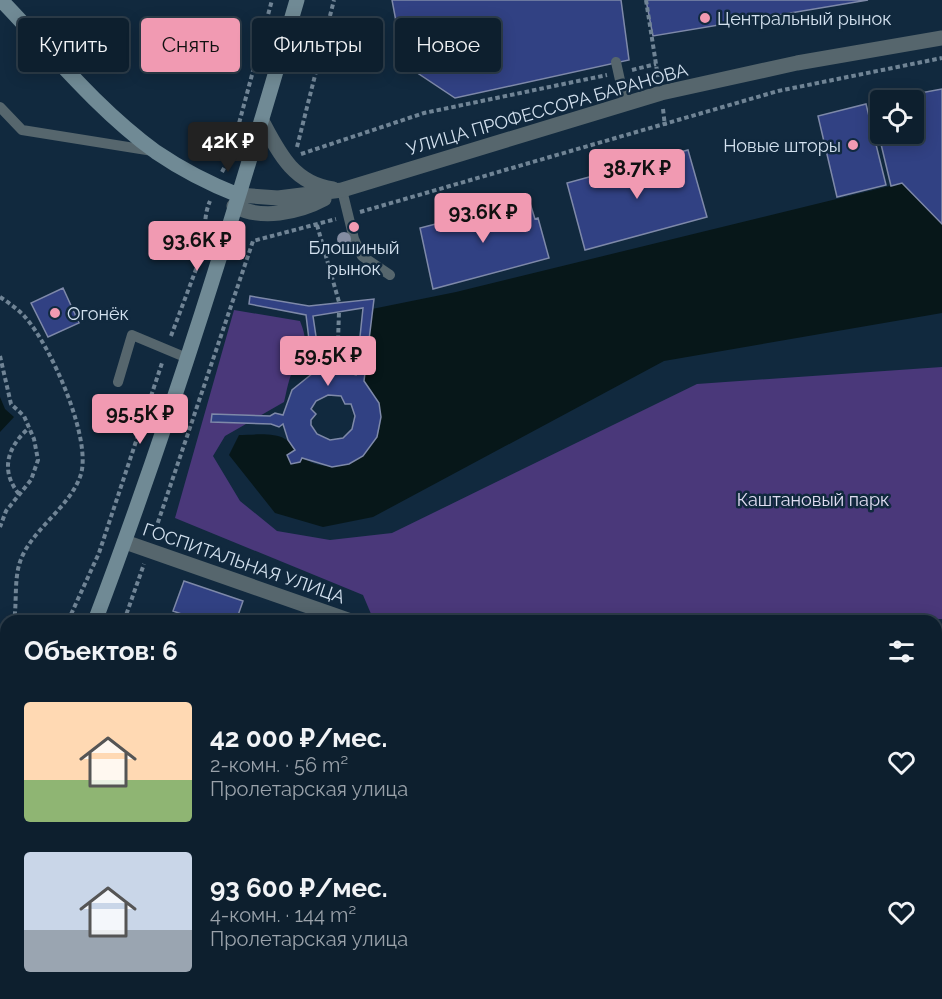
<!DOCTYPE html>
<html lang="ru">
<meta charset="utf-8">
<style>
:root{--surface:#0d1f2e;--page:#162736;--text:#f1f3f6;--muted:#9aa2aa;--line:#2d3d4a;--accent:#f19ab2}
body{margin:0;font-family:Raleway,sans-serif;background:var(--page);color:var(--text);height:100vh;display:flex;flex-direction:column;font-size:22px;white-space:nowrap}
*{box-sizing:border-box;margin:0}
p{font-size:20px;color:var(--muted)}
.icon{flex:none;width:33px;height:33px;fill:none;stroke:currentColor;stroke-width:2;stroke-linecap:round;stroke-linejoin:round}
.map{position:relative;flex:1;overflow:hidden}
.sheet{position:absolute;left:0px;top:615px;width:942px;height:384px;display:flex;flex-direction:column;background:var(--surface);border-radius:18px 18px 0 0;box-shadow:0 3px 15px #0003,0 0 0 2px var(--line)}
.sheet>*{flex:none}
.guide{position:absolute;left:18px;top:18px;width:600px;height:54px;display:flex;gap:12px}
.fabs{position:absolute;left:870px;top:90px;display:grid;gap:12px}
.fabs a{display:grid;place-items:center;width:54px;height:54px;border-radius:6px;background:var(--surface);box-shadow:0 3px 15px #0003,0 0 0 2px var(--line);font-size:30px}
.price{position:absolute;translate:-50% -51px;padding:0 14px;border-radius:6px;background:var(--accent);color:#111;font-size:20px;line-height:39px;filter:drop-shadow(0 2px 3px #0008)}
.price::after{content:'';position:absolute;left:50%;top:36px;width:18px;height:14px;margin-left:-9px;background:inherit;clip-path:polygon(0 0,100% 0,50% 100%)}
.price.active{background:#222;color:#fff}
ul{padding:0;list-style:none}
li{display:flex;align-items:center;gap:18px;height:150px;padding:0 24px}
li span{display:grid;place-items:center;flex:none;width:168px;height:120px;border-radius:6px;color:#555}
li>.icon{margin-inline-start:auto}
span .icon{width:72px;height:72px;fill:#fffc;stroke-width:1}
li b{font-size:26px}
h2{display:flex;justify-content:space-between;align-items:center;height:72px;padding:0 24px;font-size:26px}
.chip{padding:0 21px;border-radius:6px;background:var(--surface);box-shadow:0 3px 15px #0003,0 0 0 2px var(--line);font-size:21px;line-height:54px}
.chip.active{background:var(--accent);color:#111}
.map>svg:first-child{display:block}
.green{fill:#4a387a}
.water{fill:#071719}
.building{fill:#314183;stroke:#7e89a9;stroke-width:1.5;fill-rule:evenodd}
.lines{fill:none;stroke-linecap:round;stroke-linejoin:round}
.path{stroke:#708495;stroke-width:4;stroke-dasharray:4.5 3;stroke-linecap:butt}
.service{stroke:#56666d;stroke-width:10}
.minor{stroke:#56666d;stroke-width:15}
.tertiary{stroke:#56666d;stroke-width:15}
.secondary{stroke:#708a95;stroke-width:15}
.tree{fill:#838ca1}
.poi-dot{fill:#f19ab2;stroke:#11293e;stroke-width:2}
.labels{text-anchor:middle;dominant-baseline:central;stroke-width:5;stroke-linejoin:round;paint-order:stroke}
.poi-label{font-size:18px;fill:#d3e1ef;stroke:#11293e;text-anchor:start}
.street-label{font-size:18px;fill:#d3e1ef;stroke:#11293e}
.park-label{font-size:18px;fill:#e0ddf2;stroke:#11293e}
</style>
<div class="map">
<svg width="942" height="999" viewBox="0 0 942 999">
<rect width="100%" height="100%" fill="#11293e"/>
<!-- green -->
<path class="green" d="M 234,310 L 300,321 C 309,344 305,349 294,369 C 288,379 287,391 284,402 L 225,436 L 213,456 L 240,501 L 277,531 L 330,540 L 392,533 L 697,384 L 942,367 L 942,619 L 374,621 L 363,595 L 175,518 Z
M 6,927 L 6,993 L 36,993 L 39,999 L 0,999 L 0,928 Z"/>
<!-- water -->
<path class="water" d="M 902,183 L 942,224 L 942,313 L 664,361 L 373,517 L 323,527 L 275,513 L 229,455 L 239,435 C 253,435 273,432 285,439 C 302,448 298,465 330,466 C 335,467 342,463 347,461 C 386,448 390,410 364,381 L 372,309 L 456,292 Z
M 0,397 L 5,409 L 14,417 L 0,432 Z"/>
<!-- building -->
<path class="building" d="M 392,0 L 621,0 L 629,60 L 455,98 L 404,64 Z
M 646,0 L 868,0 L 653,36 Z
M 942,89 L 942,224 L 902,183 L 891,186 L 871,102 ZM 880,100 L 914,100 L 914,134 L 880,134 Z
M 866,104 L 886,185 L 837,197 L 818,116 Z
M 688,150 L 707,217 L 585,250 L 567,183 Z
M 529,200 L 535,219 L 538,218 L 549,258 L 433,289 L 420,228 Z
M 63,288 L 79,323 L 48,337 L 31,303 Z
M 250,296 L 309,306 L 374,299 L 364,381 L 379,403 L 381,417 L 377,437 L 363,456 L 349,464 L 332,467 L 302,458 L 300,462 L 291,464 L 287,455 L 295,450 L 288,440 L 283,424 L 279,427 L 271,424 L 211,422 L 212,414 L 270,416 L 275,413 L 283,415 L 292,390 L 313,373 L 306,315 L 249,304 ZM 363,308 L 356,375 L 341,370 L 321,370 L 313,316 ZM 328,395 L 341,396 L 345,404 L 351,404 L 355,416 L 352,429 L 343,438 L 330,440 L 317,434 L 311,425 L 311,420 L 316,414 L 311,409 L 316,401 Z
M 184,581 L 243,601 L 236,621 L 201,621 L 173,611 Z
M 942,703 L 942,747 L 937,749 L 942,763 L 936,765 L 936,705 Z
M 0,890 L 6,913 L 0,915 Z
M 192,993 L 195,999 L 161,999 L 177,993 Z
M 305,993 L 339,993 L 341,999 L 306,999 Z
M 404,993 L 437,993 L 439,999 L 406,999 Z
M 550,993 L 583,993 L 585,999 L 552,999 Z
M 657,993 L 700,993 L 705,999 L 662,999 Z
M 833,993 L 868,993 L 870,999 L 835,999 Z"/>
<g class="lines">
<!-- path -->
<path class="path" d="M 646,0 L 658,77
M 632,70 L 656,64
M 663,109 L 665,126
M 297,147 L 334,0
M 301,154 L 424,113 L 607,75
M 222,172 L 230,157 L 272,0
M 360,212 L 778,91 L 942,58
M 317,225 L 339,302
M 203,249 C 206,231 203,217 210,201
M 0,297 C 9,303 18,309 25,317 C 50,344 94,442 80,477 C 68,509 30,531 20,562 C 14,579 17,603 14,621
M 171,336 L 198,264
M 0,356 L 11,404 L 24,416 L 34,439 L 38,460 L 31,480 L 6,511 L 0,527
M 337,370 L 339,312
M 19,494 C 0,471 7,447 29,428
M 153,537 L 253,241 L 336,219
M 68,621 L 99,553 L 162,363
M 124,621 L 144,564
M 0,678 L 6,661
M 0,808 L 6,807
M 50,993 L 52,999
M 123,998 L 137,993"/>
<!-- service -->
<path class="service" d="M 616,62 L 625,103
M 0,107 L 22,130 L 153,151
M 342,190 L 354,239 L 362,256 L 390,275
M 118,382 L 132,335 L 187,358
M 443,993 L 444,999
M 545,993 L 547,999
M 924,999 L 924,993"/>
<!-- minor -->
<path class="minor" d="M 125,542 L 351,621
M 936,650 L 942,648
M 363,993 L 365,999
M 618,993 L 621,999
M 883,993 L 885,999"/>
<!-- tertiary -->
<path class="tertiary" d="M 262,121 C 279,153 293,183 333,189
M 238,195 L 278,198 L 342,190 L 661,93 L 797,63 L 942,38
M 234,206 C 261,220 298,213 324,199"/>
<!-- secondary -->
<path class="secondary" d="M 1,0 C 50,51 98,110 156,152 C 181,169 210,184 238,195
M 95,621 C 172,418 236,209 297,0
M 96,993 L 98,999"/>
</g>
<!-- trees -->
<circle class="tree" cx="344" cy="239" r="7"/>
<!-- markers -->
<g class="poi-dot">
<circle cx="705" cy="18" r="6"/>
<circle cx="853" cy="145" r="6"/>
<circle cx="354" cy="227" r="6"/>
<circle cx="55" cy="313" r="6"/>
</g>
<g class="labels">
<!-- poi labels -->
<g class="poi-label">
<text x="717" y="18">Центральный рынок</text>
<text x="841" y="145" text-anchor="end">Новые шторы</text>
<text x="354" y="247" text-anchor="middle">Блошиный<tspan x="354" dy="21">рынок</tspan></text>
<text x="67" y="313">Огонёк</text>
</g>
<!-- street labels -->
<g class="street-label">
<text transform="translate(547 109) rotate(-16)">УЛИЦА ПРОФЕССОРА БАРАНОВА</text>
<text transform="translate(244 563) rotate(19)">ГОСПИТАЛЬНАЯ УЛИЦА</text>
</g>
<!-- park labels -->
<g class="park-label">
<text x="813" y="499">Каштановый парк</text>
</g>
</g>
</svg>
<div class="fabs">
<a><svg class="icon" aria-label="locate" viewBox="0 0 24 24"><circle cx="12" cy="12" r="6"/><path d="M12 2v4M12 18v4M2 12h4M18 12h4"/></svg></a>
</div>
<b class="price active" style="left:228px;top:173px">42K ₽</b>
<b class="price" style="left:637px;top:200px">38.7K ₽</b>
<b class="price" style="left:483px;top:244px">93.6K ₽</b>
<b class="price" style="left:197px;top:272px">93.6K ₽</b>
<b class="price" style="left:328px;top:387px">59.5K ₽</b>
<b class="price" style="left:140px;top:445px">95.5K ₽</b>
<div class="guide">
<a class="chip">Купить</a>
<a class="chip active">Снять</a>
<a class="chip">Фильтры</a>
<a class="chip">Новое</a>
</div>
<section class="sheet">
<h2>Объектов: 6<svg class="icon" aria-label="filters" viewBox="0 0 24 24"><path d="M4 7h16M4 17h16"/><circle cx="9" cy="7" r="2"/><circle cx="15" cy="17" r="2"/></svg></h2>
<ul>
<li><span style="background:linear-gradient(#ffd9b3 65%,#8fb573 0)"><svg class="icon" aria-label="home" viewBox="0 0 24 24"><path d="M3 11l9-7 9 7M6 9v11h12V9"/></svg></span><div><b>42 000 ₽/мес.</b><p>2-комн. · 56 m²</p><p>Пролетарская улица</p></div><svg class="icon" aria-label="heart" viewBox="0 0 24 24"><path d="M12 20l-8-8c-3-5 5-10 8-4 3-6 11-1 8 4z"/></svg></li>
<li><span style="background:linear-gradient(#c9d6e8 65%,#9aa5b1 0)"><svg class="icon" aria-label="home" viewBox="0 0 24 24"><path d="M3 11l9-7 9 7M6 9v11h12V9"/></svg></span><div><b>93 600 ₽/мес.</b><p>4-комн. · 144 m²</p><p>Пролетарская улица</p></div><svg class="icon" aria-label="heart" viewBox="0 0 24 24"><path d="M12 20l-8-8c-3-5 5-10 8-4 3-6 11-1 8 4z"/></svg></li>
</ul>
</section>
</div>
